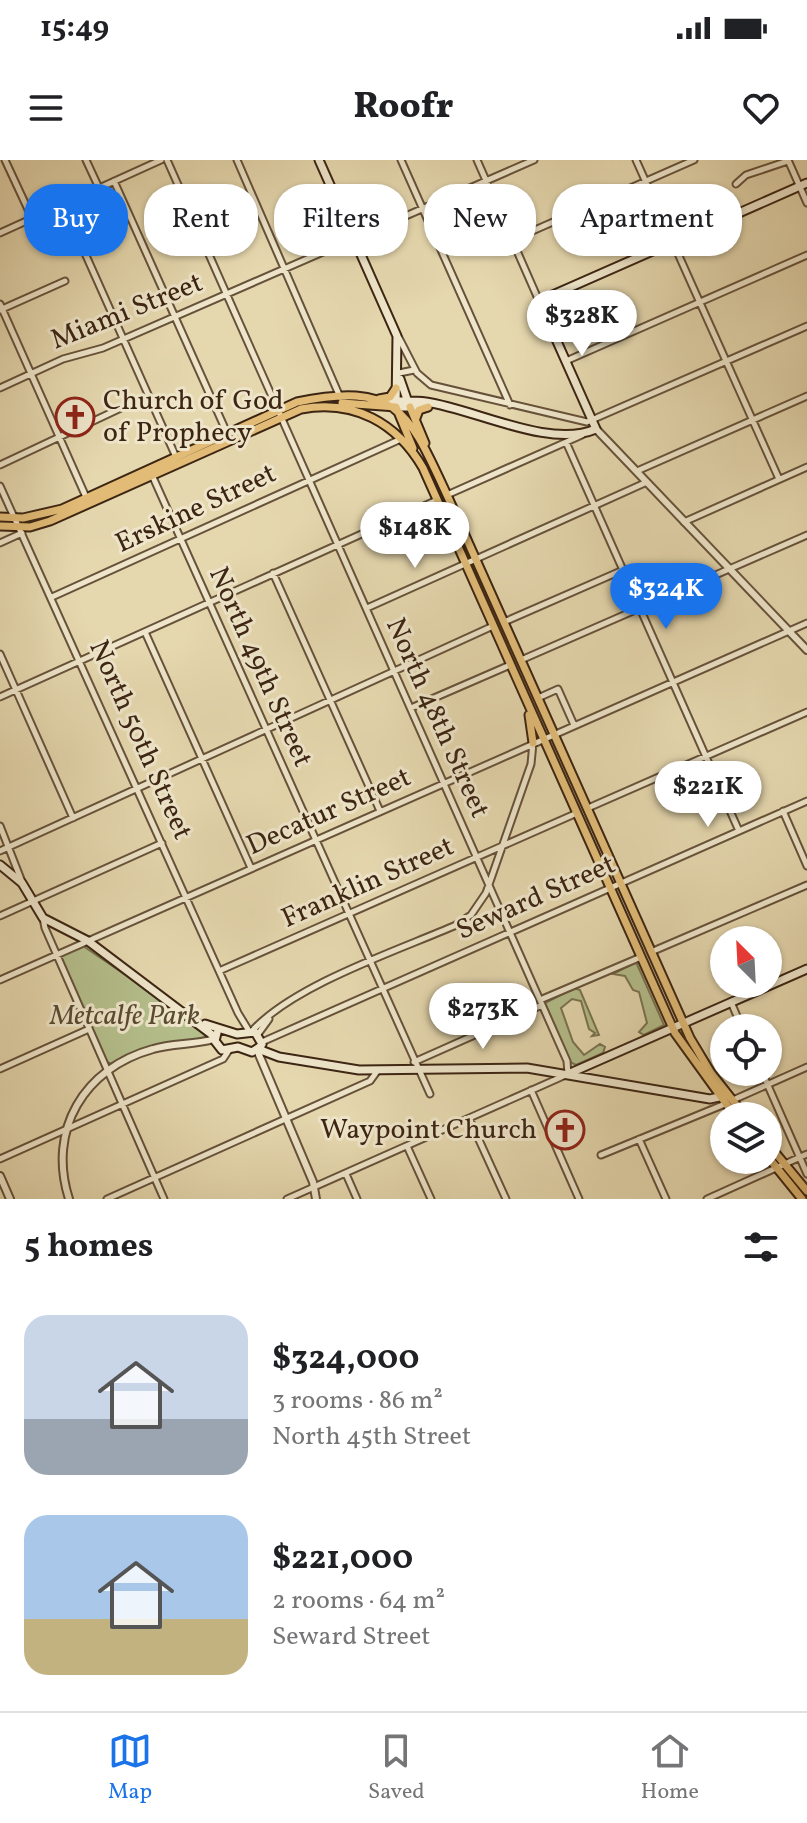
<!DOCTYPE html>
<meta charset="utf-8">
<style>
:root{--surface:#fff;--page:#f6f6f6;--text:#202124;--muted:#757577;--line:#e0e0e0;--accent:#1a73e8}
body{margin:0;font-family:Vollkorn,serif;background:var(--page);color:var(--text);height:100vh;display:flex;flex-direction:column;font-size:30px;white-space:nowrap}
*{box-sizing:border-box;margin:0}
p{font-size:26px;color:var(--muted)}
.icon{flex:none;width:44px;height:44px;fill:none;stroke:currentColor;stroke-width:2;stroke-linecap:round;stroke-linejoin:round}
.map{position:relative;height:1039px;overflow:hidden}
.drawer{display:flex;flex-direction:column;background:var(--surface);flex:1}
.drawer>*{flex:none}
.guide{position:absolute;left:24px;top:24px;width:760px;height:72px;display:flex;gap:16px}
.needle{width:52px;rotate:336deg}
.tools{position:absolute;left:710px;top:766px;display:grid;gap:16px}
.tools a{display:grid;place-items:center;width:72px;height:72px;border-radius:50%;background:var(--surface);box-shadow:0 2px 6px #0004;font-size:40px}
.price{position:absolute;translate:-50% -68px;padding:0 18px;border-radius:28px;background:#fff;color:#222;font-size:26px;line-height:52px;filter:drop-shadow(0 2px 4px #0008)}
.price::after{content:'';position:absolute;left:50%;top:48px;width:24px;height:18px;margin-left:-12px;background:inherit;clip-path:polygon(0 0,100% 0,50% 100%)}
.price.on{background:var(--accent);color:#fff}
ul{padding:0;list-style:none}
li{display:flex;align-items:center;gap:24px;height:200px;padding:0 24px}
li span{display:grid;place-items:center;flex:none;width:224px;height:160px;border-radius:24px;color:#555}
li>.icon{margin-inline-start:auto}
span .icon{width:96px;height:96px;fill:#fffc;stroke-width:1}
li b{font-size:34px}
h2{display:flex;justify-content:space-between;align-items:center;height:96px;padding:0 24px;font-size:34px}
.chip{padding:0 28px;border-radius:32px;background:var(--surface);box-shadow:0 2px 6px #0004;font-size:28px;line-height:72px}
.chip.on{background:var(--accent);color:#fff}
.status{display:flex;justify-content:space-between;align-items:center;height:56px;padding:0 40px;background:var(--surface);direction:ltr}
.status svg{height:22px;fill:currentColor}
header{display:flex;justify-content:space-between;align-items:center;height:104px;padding:0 24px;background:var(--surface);font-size:36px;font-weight:800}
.tabs{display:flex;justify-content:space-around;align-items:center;height:112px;border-top:2px solid var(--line);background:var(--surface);font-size:22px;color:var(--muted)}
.tabs a{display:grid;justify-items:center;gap:4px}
.tabs .on{color:var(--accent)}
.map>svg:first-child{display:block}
.green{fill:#b4be8b;stroke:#78724f;stroke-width:2}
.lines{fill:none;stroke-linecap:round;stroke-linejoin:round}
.minor-casing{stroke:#66523a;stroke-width:9}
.tertiary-casing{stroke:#66523a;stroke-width:10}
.secondary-casing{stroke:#3c2513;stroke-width:11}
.primary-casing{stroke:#3c2513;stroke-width:11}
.minor{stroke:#eee5ca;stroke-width:5}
.tertiary{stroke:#eee5ca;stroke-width:6}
.secondary{stroke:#eee5ca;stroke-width:7}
.primary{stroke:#e2bc77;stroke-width:7}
.labels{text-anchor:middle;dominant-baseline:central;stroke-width:6;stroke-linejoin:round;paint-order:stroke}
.street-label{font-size:28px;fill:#3c2513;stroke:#eee5ca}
.poi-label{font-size:28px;fill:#3c2513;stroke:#eee5ca;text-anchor:start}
.park-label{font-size:28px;font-style:italic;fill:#5a4b31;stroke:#eee5ca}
</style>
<div class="status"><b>15:49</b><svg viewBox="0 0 49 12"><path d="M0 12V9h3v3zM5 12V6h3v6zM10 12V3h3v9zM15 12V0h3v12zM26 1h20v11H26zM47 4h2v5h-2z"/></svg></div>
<header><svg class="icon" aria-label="menu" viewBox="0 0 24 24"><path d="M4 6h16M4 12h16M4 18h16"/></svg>Roofr<svg class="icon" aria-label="heart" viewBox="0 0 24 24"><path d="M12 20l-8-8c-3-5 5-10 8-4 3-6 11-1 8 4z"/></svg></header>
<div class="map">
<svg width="807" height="1039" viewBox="0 0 807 1039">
<rect width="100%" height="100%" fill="#e5d7ae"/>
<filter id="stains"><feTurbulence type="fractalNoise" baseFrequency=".0025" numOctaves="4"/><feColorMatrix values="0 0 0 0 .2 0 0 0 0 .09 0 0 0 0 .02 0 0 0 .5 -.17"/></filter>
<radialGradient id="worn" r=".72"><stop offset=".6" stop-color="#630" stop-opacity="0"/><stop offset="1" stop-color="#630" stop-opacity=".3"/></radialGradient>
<!-- green -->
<path class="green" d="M 83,786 L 208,871 L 210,878 L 152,886 L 113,904 L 106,902 L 59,796 Z
M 636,802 L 664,865 L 644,875 L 639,872 L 647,863 L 639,832 L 633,830 L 625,816 L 613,814 Z
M 574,828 L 580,830 L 599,875 L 592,876 L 595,873 L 589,869 L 581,841 L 572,839 L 561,848 L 573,882 L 584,895 L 600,884 L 605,887 L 603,893 L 576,905 L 570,902 L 545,843 Z"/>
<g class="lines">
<!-- minor casing -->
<g class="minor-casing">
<path id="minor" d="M 5,0 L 32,58
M 86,0 L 99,28
M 167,0 L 567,901 L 568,914 L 287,1039
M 237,0 L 340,237
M 401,0 L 510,245
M 477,0 L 539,141
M 636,0 L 779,319
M 788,0 L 807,43
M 114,21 L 227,273
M 736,24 L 746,15 L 788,1
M 63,44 L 176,297
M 0,73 L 161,0
M 512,80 L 694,0
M 0,144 L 86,337
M 0,150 L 65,121
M 399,178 L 417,213 L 431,225 L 587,262 L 807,166
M 566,201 L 807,95
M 399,213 L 414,210
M 0,228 L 63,199 L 103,188 L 534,0
M 566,282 L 739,671
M 0,305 L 121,248
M 637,311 L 807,236
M 152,315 L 430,934
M 0,326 L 238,853 L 249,871
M 447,335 L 582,275
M 684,362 L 807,307
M 0,383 L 22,373
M 273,413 L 380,651
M 52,437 L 401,279
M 367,448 L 647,322
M 504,462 L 623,410
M 145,472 L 251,708
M 0,494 L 73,658
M 521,500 L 807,375
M 0,537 L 437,340
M 538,538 L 558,529 L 574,565
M 411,548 L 510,505
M 588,648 L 807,552
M 783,651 L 807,706
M 0,666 L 22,722
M 0,691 L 493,466
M 0,756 L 162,683
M 43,758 L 45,768 L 164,1039
M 651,792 L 807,725
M 219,811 L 577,653
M 0,820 L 807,463
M 540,840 L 641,797
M 731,842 L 742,868
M 252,871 C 294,825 396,791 454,766 L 471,755 L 486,733 L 531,604 L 533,583
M 258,874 L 269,859
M 262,882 L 807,641
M 414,902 L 542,845
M 0,909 L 89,869
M 762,912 L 807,1014
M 531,930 L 579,1039
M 733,940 L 807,907
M 469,958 L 506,1039
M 639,979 L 666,1039
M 407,986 L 431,1039
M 601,995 L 725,944
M 0,999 L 223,899 L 229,890
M 346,1014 L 357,1039
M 107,1039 L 370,921 L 378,910
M 707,1039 L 807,994"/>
</g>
<!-- tertiary casing -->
<g class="tertiary-casing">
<path id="tertiary" d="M 596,269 L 807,490
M 257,890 L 313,1022 L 316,1039
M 0,1016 L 10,1039
M 69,1039 C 47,970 84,908 153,889 C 173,883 194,885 214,879"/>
</g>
<!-- secondary casing -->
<g class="secondary-casing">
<path id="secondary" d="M 319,0 L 397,176 L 396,247 L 427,247
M 400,219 L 409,245
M 382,240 C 397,242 412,240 426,242 C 475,249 549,289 596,269 L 539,141 L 807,23
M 0,705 L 22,723 L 43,758 L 88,781 L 215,877
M 205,864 L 237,874 L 255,872 L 262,884
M 217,873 L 215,881 L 222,890 L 238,887 L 252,892 L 261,886
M 258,889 L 279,897 L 359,910 L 527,908 L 710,939 L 719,937
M 568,914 L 807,809"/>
</g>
<!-- primary casing -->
<g class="primary-casing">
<path id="primary" d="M 379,239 L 390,237 L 396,228
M 342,243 L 396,247 L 413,288
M 410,247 L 425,283
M 416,258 L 419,250 L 428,247
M 0,357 L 23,358 L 62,349 L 297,242 C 398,221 409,253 447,335 L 690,878 L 711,913 L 745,956
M 0,366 L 30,367 L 50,361 L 301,249 C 354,239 397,263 423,308 L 675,873 L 735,956
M 529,555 L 533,583
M 768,984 L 807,1031
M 768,997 L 802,1039"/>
</g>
<!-- minor -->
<use href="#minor" class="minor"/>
<!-- tertiary -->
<use href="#tertiary" class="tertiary"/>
<!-- secondary -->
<use href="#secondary" class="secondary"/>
<!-- primary -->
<use href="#primary" class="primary"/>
</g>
<!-- icons -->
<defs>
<g id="church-ring" transform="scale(2)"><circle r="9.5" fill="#eee5ca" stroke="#8f2418" stroke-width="1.5"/><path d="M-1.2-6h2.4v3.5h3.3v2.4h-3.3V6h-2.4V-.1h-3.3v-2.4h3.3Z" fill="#8f2418"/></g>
</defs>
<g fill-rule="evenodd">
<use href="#church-ring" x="75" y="257"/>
<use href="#church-ring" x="565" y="970"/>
</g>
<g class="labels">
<!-- street labels -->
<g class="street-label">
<text transform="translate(127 152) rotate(-22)">Miami Street</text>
<text transform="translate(196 349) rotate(-25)">Erskine Street</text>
<text transform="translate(260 507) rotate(66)">North 49th Street</text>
<text transform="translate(437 558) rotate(66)">North 48th Street</text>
<text transform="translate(140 580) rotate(66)">North 50th Street</text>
<text transform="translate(329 652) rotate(-24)">Decatur Street</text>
<text transform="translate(368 723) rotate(-24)">Franklin Street</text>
<text transform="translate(536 738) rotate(-24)">Seward Street</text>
</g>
<!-- poi labels -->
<g class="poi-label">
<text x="103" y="241">Church of God<tspan x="103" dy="32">of Prophecy</tspan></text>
<text x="537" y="970" text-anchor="end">Waypoint Church</text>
</g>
<!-- park labels -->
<g class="park-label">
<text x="125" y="856">Metcalfe Park</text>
</g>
</g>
<rect width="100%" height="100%" filter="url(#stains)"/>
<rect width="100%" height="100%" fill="url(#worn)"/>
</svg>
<div class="tools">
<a><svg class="needle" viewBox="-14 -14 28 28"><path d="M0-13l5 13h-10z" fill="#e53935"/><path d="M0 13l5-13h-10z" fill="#757577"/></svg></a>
<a><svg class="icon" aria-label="locate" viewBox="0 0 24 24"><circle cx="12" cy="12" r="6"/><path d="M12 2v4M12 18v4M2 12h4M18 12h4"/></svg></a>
<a><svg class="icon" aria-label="layers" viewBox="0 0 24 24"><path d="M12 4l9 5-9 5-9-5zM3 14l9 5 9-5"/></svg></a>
</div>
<b class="price" style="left:582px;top:198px">$328K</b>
<b class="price" style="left:415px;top:410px">$148K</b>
<b class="price on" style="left:666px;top:471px">$324K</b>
<b class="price" style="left:708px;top:669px">$221K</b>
<b class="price" style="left:483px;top:891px">$273K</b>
<div class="guide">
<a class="chip on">Buy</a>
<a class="chip">Rent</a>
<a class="chip">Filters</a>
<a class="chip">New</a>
<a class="chip">Apartment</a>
</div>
</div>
<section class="drawer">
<h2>5 homes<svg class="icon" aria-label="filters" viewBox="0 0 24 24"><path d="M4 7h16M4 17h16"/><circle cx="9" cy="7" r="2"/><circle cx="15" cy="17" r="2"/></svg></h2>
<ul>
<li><span style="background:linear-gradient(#c9d6e8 65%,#9aa5b1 0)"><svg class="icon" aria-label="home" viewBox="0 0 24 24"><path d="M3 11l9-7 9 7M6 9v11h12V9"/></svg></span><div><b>$324,000</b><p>3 rooms · 86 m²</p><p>North 45th Street</p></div></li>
<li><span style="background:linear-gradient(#a9c7e8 65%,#c2b280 0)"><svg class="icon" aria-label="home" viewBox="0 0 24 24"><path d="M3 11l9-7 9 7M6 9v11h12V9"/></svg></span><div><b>$221,000</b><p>2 rooms · 64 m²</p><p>Seward Street</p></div></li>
</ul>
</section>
<nav class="tabs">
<a class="on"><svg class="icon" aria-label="map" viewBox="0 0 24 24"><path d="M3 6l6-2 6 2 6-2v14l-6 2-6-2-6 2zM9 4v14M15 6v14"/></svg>Map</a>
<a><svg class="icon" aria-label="saved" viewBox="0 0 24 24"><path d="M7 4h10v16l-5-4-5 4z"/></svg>Saved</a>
<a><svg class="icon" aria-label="home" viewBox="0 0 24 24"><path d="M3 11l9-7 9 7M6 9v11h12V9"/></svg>Home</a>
</nav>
